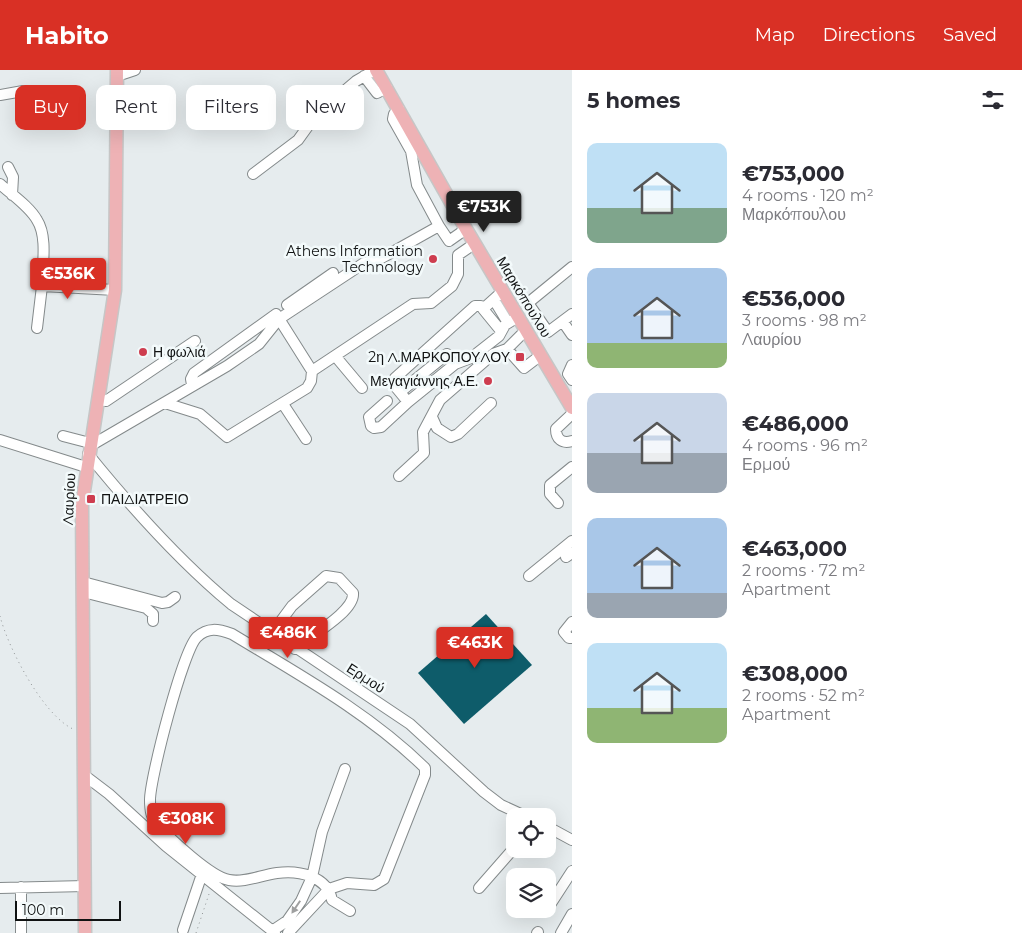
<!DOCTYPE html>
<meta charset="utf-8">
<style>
:root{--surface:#fff;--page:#f7f7f7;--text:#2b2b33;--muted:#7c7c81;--accent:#d93025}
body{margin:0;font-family:Montserrat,sans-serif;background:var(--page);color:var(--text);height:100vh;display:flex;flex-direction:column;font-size:19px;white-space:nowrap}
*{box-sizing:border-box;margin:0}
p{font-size:16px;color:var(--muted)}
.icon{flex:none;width:28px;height:28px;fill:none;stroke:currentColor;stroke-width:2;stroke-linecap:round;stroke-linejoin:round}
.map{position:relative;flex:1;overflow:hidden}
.side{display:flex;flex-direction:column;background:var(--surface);width:450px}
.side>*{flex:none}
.top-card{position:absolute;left:15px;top:15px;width:475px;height:45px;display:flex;gap:10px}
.buttons{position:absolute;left:506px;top:738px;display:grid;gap:10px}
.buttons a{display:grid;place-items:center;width:50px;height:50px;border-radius:10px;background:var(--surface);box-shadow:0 5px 20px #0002;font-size:25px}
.scale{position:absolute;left:15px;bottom:12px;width:106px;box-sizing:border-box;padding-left:5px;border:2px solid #101212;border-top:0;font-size:14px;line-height:18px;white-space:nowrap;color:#101212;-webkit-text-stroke:4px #f3fafb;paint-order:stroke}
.price{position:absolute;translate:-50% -42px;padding:0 11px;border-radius:5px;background:var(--accent);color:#fff;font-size:16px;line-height:32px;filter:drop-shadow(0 1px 2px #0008)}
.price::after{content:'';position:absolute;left:50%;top:30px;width:15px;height:11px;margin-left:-8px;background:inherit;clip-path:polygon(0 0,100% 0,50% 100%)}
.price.active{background:#222;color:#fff}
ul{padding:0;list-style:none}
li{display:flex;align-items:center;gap:15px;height:125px;padding:0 15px}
li span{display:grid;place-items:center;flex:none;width:140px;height:100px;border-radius:10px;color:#555}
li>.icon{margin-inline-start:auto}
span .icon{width:60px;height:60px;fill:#fffc;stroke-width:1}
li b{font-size:21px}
h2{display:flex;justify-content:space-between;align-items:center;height:60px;padding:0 15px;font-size:21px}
.tag{padding:0 18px;border-radius:10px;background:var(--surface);box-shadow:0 5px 20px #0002;font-size:18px;line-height:45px}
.tag.active{background:var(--accent);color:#fff}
header{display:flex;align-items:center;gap:30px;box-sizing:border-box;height:70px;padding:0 25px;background:var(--accent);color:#fff}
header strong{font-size:24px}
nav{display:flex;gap:28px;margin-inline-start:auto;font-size:18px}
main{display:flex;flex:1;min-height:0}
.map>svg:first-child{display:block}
.building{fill:#0e5c6a}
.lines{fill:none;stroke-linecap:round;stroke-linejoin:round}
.minor-casing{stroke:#848a8b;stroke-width:12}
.major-casing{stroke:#c6c6c6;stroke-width:15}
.path{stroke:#909495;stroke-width:1;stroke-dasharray:1 4;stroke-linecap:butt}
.minor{stroke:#fff;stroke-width:10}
.major{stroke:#eeb2b5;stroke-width:12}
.oneway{fill:#9fa0a0}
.poi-dot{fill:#ce3d4f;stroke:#f3fafb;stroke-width:2}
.labels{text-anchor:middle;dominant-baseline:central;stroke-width:5;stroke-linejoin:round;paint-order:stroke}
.poi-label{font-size:14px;fill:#101212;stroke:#f3fafb;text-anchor:end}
.street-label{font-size:14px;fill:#101212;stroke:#f3fafb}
</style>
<header>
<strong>Habito</strong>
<nav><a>Map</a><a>Directions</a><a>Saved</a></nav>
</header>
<main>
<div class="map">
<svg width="572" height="863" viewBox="0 0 572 863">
<rect width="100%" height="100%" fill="#e6ecee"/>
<!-- building -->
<path class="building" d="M 486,544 L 532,595 L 464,654 L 418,603 Z"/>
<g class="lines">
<!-- minor casing -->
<g class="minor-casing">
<path id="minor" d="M 117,6 L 135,0
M 364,6 L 377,23 L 387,18
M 0,25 L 23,21
M 399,39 L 394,44 L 393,49 L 411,81 L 417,115 L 439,156
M 8,97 L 13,107 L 12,125
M 253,104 L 298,70 L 316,45 L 356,11 L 375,0
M 0,114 C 12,125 29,136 37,150 C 48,167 42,197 42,216
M 572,197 L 528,233 L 548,262 L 572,244
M 503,221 L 483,239 L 481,236 L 475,236 L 395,308 L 393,312 L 394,315 L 408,332 L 455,294 L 471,288 L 499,266 L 505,255 L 518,247
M 494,230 L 508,253
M 287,235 L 333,203
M 483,239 L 501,261
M 563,252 L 572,265
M 37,258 L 42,216 L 115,220
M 507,279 L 524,298 L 541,285
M 336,287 L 362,318
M 572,295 L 568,304 L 572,310
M 192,315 L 191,309 L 194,303 L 276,244 L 312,301 L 413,234 L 431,233 L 452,216 L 458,204 L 458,185 L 474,174
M 400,322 L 447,284
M 98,330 L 106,331 L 195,271
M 387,331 L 369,347 L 371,356 L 374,358 L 381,357 L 408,332
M 165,333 L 200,344 L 227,367 L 307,318 L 311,311 L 312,301
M 283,334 L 306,369
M 572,344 L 556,359 C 556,369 562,374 572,371
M 432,347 L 437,358 L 451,367 L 458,364 L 491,333
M 63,366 L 90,373
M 0,370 L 86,397
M 90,376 L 227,296 L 259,274 L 279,249 L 364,193 L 380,189 L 439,156 L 449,171 L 466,159
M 88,384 C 131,437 178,490 231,534 L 410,654 L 484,722 L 501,735 L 525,746
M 399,406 L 424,383 L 423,362 L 440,330 L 493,284 L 507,279 L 526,260
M 558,433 L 550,424 L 550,415 L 572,397
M 566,487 L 572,483
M 529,506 L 572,471
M 83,512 L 162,533 L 168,532 L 175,527
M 83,522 L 146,538 L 153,544 L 153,551
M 572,552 L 564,562 L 569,568 L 572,568
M 272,563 L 292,536 L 326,506 L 339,508 L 353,523 C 355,542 308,567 295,579
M 84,705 L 109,724 L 166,776 L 275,863
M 548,757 L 572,770
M 0,818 L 85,816
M 479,818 L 515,777
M 548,838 L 572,801
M 183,860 L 202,804
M 272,861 L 287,851 L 301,831 L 312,807 L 322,762 L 345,699
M 21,863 L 21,817
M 288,863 L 329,819 L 347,813 L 374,815 L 384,809 L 425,705 L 425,698 C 369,643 298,604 232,564 C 218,559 208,557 197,567 C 183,580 150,708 150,730 C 150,740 151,748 158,755 C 170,769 211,807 229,810 C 245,813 261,805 277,803 C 299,800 327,806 332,830 L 350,841
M 537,863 L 538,862
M 561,863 L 572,844"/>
</g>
<!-- major casing -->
<g class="major-casing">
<path id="major" d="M 376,0 L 466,159 L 572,338
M 85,863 L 82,434 L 115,220 L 117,0"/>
</g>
<!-- path -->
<path class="path" d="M 0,546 C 8,578 43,645 73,659
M 196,863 L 210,821"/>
<!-- minor -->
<use href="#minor" class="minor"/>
<!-- major -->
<use href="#major" class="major"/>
</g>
<!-- one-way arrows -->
<defs><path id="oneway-solid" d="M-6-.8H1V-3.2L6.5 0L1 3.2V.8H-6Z" transform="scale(1.25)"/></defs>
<use class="oneway" href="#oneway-solid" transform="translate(296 837) rotate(124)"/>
<!-- markers -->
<g class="poi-dot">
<circle cx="433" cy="189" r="5"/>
<circle cx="143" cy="282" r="5"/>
<rect x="515" y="282" width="10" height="10" rx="2.5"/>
<circle cx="488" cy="311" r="5"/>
<rect x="86" y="424" width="10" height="10" rx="2.5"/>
</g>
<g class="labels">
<!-- poi labels -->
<g class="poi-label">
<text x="423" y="181">Athens Information<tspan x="423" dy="16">Technology</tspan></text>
<text x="153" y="282" text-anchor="start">Η φωλιά</text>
<text x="510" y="287">2η Λ.ΜΑΡΚΟΠΟΥΛΟΥ</text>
<text x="478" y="311">Μεγαγιάννης Α.Ε.</text>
<text x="101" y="429" text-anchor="start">ΠΑΙΔΙΑΤΡΕΙΟ</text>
</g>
<!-- street labels -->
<g class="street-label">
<text transform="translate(524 227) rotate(59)">Μαρκόπουλου</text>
<text transform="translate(69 429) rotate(-87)">Λαυρίου</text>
<text transform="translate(366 608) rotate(33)">Ερμού</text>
</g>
</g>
</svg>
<div class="buttons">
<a><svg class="icon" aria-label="locate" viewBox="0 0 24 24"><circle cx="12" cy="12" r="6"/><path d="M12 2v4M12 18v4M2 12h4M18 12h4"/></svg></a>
<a><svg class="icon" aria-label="layers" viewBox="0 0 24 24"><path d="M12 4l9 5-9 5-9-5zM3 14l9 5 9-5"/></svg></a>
</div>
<div class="scale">100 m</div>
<b class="price active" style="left:484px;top:163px">€753K</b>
<b class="price" style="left:68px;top:230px">€536K</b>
<b class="price" style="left:288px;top:589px">€486K</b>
<b class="price" style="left:475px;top:599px">€463K</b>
<b class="price" style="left:186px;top:775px">€308K</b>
<div class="top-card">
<a class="tag active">Buy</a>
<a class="tag">Rent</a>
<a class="tag">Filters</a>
<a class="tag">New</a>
</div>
</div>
<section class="side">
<h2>5 homes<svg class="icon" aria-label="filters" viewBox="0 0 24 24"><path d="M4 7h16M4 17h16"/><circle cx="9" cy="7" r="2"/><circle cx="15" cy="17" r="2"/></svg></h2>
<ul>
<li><span style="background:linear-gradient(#bfe0f5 65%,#7fa58c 0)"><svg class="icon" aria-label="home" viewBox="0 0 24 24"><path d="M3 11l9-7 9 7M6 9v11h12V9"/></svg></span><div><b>€753,000</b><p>4 rooms · 120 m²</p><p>Μαρκόπουλου</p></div></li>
<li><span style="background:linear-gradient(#a9c7e8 75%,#8fb573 0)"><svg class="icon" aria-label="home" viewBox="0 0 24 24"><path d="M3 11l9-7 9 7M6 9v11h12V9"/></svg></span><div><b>€536,000</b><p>3 rooms · 98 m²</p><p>Λαυρίου</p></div></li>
<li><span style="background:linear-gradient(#c9d6e8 60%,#9aa5b1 0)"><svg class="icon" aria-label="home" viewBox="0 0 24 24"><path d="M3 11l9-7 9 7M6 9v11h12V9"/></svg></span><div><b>€486,000</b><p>4 rooms · 96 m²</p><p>Ερμού</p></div></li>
<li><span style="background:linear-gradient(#a9c7e8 75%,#9aa5b1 0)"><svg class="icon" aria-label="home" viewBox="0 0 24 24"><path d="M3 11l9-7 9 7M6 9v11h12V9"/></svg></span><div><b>€463,000</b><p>2 rooms · 72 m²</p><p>Apartment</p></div></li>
<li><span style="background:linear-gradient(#bfe0f5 65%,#8fb573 0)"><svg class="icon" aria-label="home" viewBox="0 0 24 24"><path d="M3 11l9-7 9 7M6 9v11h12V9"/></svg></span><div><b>€308,000</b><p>2 rooms · 52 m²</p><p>Apartment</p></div></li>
</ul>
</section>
</main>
